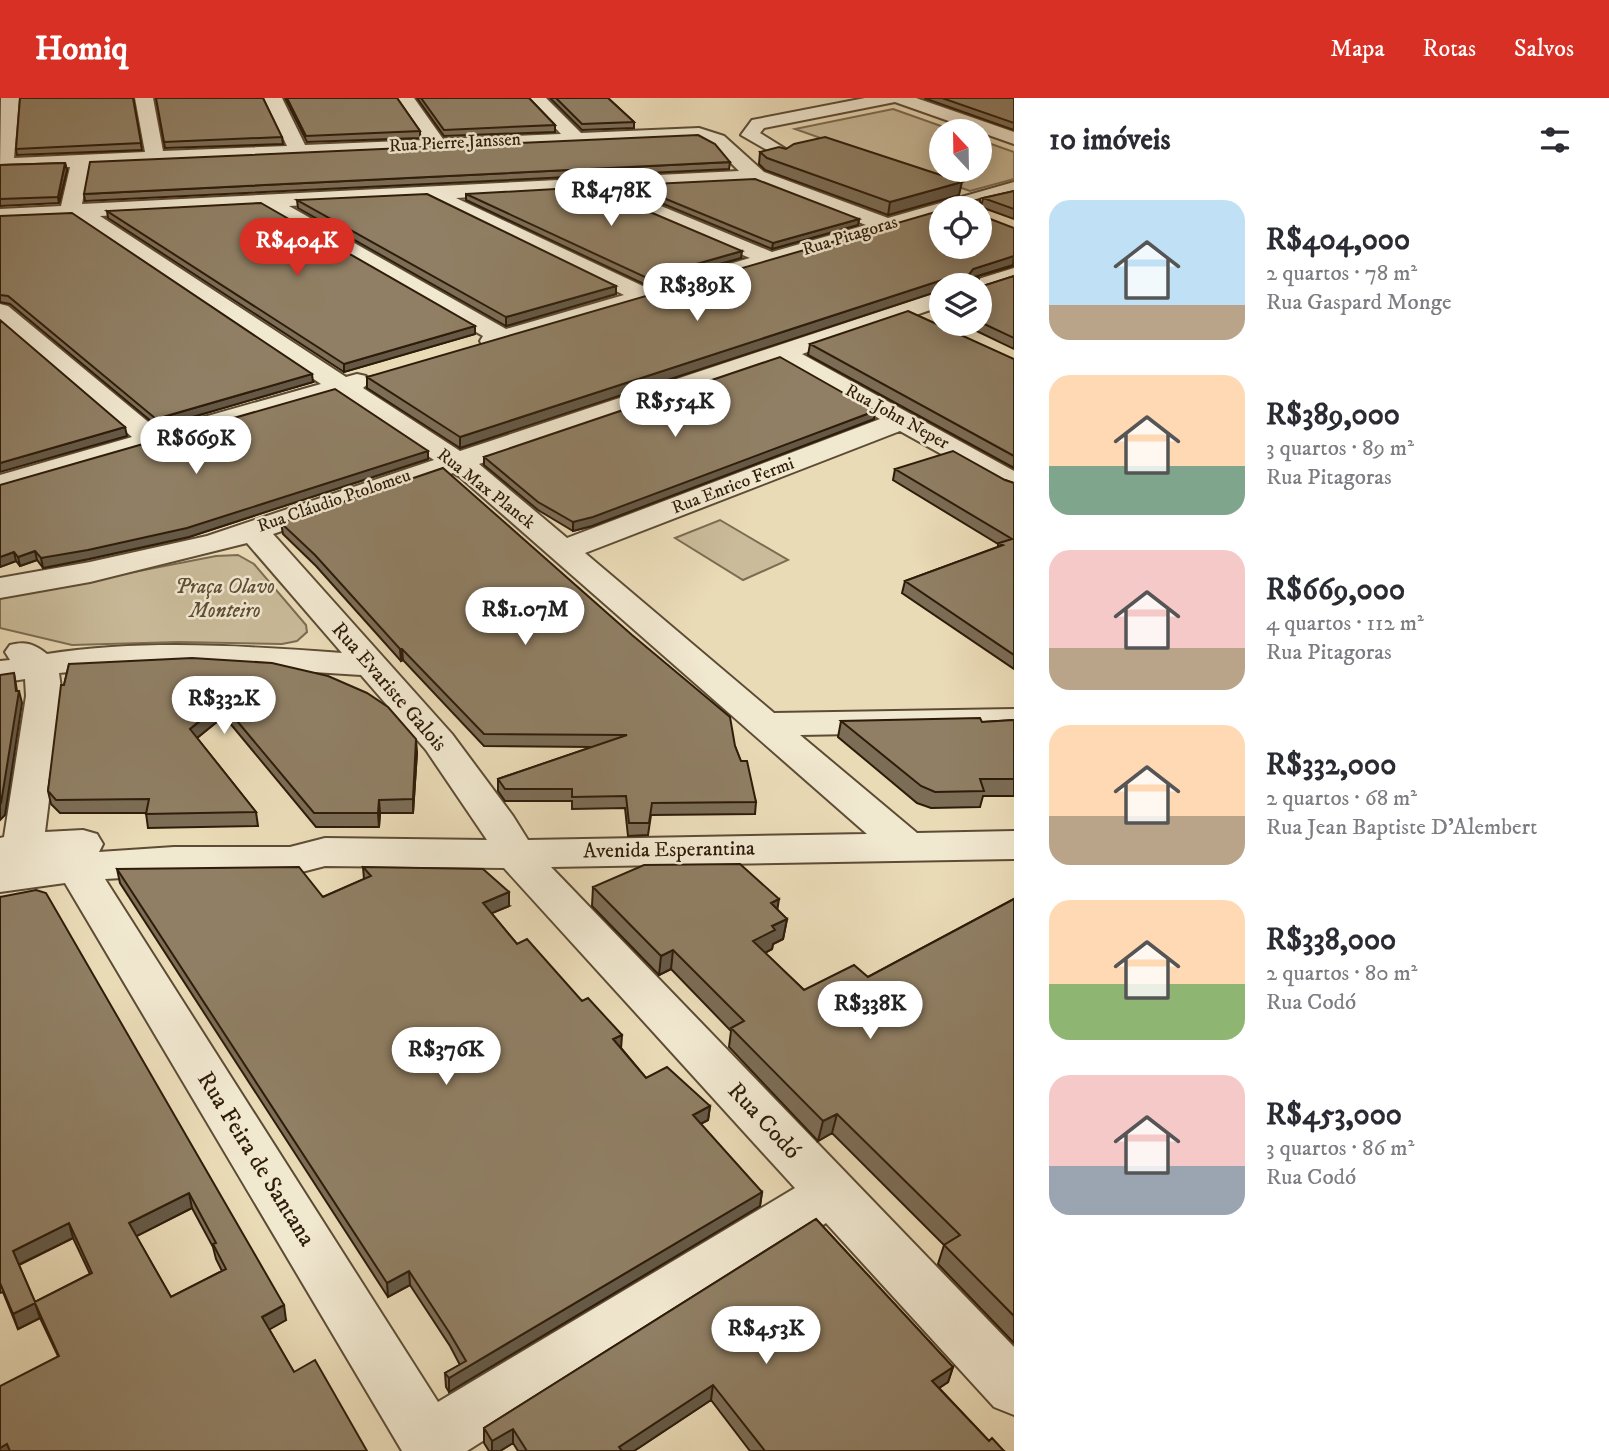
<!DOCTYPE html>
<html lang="pt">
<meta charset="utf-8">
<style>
:root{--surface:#fff;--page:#f7f7f7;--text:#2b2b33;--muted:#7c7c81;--accent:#d93025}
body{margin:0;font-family:"IM FELL DW Pica",serif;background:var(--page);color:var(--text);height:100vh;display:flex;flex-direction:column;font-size:26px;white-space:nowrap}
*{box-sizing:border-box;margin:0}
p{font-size:23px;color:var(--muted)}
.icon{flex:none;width:38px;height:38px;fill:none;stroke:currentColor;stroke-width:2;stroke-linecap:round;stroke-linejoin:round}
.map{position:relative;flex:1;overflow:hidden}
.drawer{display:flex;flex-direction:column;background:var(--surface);width:595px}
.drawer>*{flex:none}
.needle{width:46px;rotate:338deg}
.fabs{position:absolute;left:929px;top:21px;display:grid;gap:14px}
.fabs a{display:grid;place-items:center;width:63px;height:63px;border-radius:50%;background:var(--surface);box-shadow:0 4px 18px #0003;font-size:35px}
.price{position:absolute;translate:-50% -60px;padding:0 16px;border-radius:24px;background:#fff;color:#222;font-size:23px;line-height:46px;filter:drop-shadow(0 2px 4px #0008)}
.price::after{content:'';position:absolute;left:50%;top:42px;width:21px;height:16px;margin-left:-10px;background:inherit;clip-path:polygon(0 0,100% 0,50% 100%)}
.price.on{background:var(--accent);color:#fff}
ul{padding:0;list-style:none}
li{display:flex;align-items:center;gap:21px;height:175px;padding:0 35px}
li span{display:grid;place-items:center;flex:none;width:196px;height:140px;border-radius:21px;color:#555}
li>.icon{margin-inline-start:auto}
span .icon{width:84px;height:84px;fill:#fffc;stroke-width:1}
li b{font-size:30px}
h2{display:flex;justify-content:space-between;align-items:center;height:84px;padding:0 35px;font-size:30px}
header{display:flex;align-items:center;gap:42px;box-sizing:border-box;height:98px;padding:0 35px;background:var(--accent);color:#fff}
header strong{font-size:33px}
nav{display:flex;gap:38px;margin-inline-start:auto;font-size:24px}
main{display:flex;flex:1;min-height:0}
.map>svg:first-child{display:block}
.green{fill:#cabb9a;stroke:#7c6c52;stroke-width:2}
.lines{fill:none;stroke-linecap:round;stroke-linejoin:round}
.minor-casing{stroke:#5d4c35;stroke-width:4}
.minor{fill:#f1e8d0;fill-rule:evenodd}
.wall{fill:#7c6d56;stroke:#2e1c0a;stroke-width:2;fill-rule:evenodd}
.shaded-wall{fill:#655946;stroke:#2e1c0a;stroke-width:2}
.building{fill:#907f64;stroke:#2e1c0a;stroke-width:2;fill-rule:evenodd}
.labels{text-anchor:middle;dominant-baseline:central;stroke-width:5;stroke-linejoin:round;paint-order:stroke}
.far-street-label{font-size:18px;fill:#2e1c0a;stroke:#f1e8d0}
.park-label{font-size:21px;font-style:italic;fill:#5d4c35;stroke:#f1e8d0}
.street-label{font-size:21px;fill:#2e1c0a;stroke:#f1e8d0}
.near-street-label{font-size:24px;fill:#2e1c0a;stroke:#f1e8d0}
</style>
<header>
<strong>Homiq</strong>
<nav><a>Mapa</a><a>Rotas</a><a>Salvos</a></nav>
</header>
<main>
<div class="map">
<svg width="1014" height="1353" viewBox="0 0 1014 1353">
<rect width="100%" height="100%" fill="#eadbb7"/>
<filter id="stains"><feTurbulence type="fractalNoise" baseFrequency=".00286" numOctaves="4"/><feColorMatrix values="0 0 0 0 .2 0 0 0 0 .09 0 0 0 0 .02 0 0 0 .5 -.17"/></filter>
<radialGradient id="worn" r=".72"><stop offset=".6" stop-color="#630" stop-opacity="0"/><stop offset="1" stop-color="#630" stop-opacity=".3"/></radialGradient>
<!-- green -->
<path class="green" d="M 893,11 L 955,33 L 942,33 L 942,72 L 980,72 L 980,42 L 1014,54 L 1014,81 L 970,93 L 795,31 Z
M 720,422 L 788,462 L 743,482 L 675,440 Z
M 238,457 L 254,466 L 306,527 L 307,534 L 297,543 L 282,546 L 179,544 L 72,547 L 0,530 L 0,500 L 216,458 Z"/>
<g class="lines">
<!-- minor casing -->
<g class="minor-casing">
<path id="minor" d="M 1,0 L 19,0 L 14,60 L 145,54 L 135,0 L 153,0 L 163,53 L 287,48 L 264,0 L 282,0 L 305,47 L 425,42 L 396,0 L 414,0 L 443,41 L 561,36 L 527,0 L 546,0 L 581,35 L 699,30 L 724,38 L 764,74 L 888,120 L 1014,84 L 1014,96 L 967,110 L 942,110 L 942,118 L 492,250 L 483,248 L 480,243 L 483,238 L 262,110 L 100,118 L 346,279 L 357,276 L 366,278 L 370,284 L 363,290 L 460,353 L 942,193 L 942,208 L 802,256 L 1014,373 L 1014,394 L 1004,391 L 900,333 L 585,455 L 774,615 L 1014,611 L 1014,633 L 800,637 L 917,735 L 1014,733 L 1014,761 L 551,769 L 1014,1249 L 1014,1317 L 994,1309 L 826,1125 L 467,1353 L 402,1353 L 65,785 L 0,794 L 0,740 L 4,739 L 26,598 L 25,581 L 0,585 L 0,563 L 10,562 L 5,554 L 10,547 C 26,543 34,546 47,556 C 145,541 244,548 342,555 L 247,445 L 90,484 L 0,500 L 0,480 L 90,464 L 207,438 L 434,362 L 339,298 L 0,395 L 0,377 L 132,339 L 0,225 L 0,206 L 8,208 L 158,332 L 321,286 L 74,119 L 0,123 L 0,111 L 61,108 L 70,69 L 0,72 ZM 698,41 L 717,51 L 739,73 L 82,106 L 89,68 ZM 755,84 L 866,127 L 772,154 L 620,91 ZM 592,92 L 593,94 L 750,160 L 647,190 L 456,100 ZM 428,101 L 624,197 L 506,231 L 289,108 ZM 779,264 L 880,321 L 567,440 L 479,366 ZM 453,375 L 460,379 L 867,736 L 528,742 L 513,718 L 452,636 L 273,436 ZM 130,568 L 234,569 L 361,577 L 426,652 L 487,742 L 325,740 L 290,749 L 174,749 L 99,754 L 103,746 L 97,736 L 83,732 L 45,734 L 62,598 L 59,575 ZM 325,768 L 504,770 L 795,1090 L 438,1304 L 105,781 L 174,777 L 290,777 Z
M 865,0 L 916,0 L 1014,34 L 1014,46 L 895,4 L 764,30 L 760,35 L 792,55 L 783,61 L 741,37 L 752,22 Z
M 1014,170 L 1014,184 L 980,195 L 980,187 L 969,187 L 972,183 Z"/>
</g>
<!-- minor -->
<use href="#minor" class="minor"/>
</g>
<!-- wall -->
<path class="wall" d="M 133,0 L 142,52 L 17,57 L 16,51 Z
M 156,0 L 282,39 L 283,46 L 165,50 Z
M 285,0 L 397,0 L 420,33 L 420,40 L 307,44 Z
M 417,0 L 529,0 L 555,27 L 555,34 L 444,38 Z
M 550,0 L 608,0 L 634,24 L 634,30 L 582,32 Z
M 924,0 L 1014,0 L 1014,32 Z
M 760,54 L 959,97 L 888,117 L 765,72 L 759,66 Z
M 730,64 L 729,71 L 85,103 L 84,96 Z
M 65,65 L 67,72 L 59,105 L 0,108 L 0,67 Z
M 632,87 L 859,121 L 858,127 L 772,151 L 632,93 Z
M 1014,93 L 1014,121 L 981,109 L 983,100 Z
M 466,96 L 741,160 L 646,187 L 466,102 Z
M 297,102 L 616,188 L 616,196 L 506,228 L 298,110 Z
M 107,113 L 475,228 L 475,236 L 344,274 L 108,120 Z
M 0,118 L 313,284 L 158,329 L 10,206 L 0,204 Z
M 1014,130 L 1014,168 L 975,179 L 979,185 L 983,188 L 1014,178 L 1014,251 L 962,226 L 980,226 L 980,187 L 942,187 L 460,350 L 367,290 L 367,279 Z
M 942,201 L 942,216 L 936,213 L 938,203 Z
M 810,246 L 1014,261 L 1014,370 L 808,257 Z
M 874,321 L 592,428 L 573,433 L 538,412 L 484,367 L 484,359 Z
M 428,353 L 428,361 L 189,439 L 89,461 L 43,470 L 37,462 L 20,468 L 16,463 L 0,469 L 0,387 Z
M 895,371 L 1005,382 L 1014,385 L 1014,571 L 902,495 L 905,483 L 998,449 L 998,446 L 893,382 Z
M 281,425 L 735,648 L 756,704 L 755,716 L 651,717 L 648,737 L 628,738 L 625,710 L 572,711 L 572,703 L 505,703 L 498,693 L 498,681 L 592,649 L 484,648 L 403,562 L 401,563 L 316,468 L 283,436 Z
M 69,566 L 417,654 L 413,715 L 380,715 L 379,729 L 316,729 L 224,618 L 197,640 L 256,714 L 258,728 L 148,730 L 146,715 L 60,715 L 51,706 L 48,693 L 64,587 Z
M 1014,622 L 1014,698 L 983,698 L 980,709 L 931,710 L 917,705 L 838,639 L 841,623 L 982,624 Z
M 363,769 L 509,808 L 491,815 L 517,846 L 621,950 L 646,980 L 710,1008 L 708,1022 L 700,1026 L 762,1094 L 760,1108 L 449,1294 L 446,1289 L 445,1275 L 460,1267 L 450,1248 L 410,1187 L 388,1199 L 120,785 L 117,771 L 323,799 L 364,781 Z
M 593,789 L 777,812 L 787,821 L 783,841 L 773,846 L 772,851 L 765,855 L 804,892 L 868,879 L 1014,801 L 1014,1245 L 938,1166 L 944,1147 L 832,1035 L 818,1043 L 729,949 L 731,933 L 671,871 L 659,877 L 592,808 Z
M 0,799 L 286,1222 L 269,1231 L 294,1274 L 58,1258 L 40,1220 L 18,1231 L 3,1194 L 0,1195 ZM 192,1110 L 213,1149 L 216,1161 L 222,1173 L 171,1199 L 136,1138 ZM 73,1140 L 90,1176 L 35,1204 L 19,1167 Z
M 816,1121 L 953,1269 L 948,1284 L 939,1290 L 989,1343 L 1004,1353 L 750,1353 L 711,1302 L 634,1353 L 518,1353 L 513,1345 L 500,1353 L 489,1353 L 484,1345 L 484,1330 Z"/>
<!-- shaded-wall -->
<path class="shaded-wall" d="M 65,65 L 67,72 L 59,105 L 58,99 Z
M 962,84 L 959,97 L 888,117 L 890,104 Z
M 859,121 L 858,127 L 772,151 L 773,145 Z
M 742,153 L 741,160 L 646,187 L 647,180 Z
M 1014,158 L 1013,167 L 971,180 L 968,178 L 973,171 Z
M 945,181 L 944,187 L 942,187 L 942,192 L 460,350 L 460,339 Z
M 616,188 L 616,196 L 506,228 L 506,219 Z
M 475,228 L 475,236 L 344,274 L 344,266 Z
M 312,276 L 313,284 L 158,329 L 156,321 Z
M 875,313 L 874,321 L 592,428 L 573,433 L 573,424 Z
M 125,329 L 127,338 L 0,374 L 0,365 Z
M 428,353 L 428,361 L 189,439 L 89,461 L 43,470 L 41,460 Z
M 35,453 L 37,462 L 20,468 L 18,459 Z
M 14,454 L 16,463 L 0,469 L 0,459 Z
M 400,551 L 402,551 L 403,562 L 401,563 Z
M 14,575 L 18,599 L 19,593 L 22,605 L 5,717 L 0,722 L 0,706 L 16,593 Z
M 222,605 L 224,618 L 192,644 L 190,631 Z
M 416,641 L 417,654 L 413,715 L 413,701 Z
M 379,702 L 380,715 L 379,729 L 378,715 Z
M 509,794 L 509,808 L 483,819 L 483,805 Z
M 779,801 L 776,820 L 771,805 Z
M 787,821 L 783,841 L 773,846 L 772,851 L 750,863 L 753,843 L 772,828 Z
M 673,852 L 671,871 L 659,877 L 661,858 Z
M 622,937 L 621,951 L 613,941 Z
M 710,1008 L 708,1022 L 691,1031 L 693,1017 Z
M 837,1016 L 832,1035 L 818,1043 L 823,1023 Z
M 762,1094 L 760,1108 L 449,1294 L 449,1280 Z
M 189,1095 L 192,1110 L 133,1140 L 129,1125 Z
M 69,1125 L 73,1140 L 18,1167 L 13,1153 Z
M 409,1173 L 410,1187 L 388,1199 L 387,1185 Z
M 35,1205 L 40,1220 L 18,1231 L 13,1216 Z
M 284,1207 L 286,1222 L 265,1234 L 262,1219 Z
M 953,1269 L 948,1284 L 927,1298 L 932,1283 Z
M 713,1287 L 711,1302 L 634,1353 L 619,1353 L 619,1349 Z
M 513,1331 L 513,1345 L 500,1353 L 492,1353 L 492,1343 Z
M 7,1346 L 10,1353 L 0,1353 L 0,1350 Z"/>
<!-- building -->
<path class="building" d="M 20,0 L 133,0 L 141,45 L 16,51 Z
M 156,0 L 263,0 L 282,39 L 164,44 Z
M 287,0 L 397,0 L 420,33 L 306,38 Z
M 421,0 L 529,0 L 555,27 L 444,32 Z
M 556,0 L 608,0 L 634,24 L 582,26 Z
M 942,0 L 1014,0 L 1014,25 Z
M 698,37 L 715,46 L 730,64 L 84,96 L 90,64 Z
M 825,39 L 962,84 L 890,104 L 767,60 L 760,54 L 779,49 L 786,51 L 794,46 Z
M 65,65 L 58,99 L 0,101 L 0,67 Z
M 755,81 L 859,121 L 773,145 L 632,87 Z
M 591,89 L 742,153 L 647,180 L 466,96 Z
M 1014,93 L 1014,111 L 983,100 Z
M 427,96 L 616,188 L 506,219 L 297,102 Z
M 980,101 L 980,110 L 945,110 L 946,104 L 969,104 Z
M 261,105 L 475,228 L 344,266 L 107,113 Z
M 942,112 L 942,149 L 980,149 L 980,117 L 1014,130 L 1014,158 L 973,171 L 968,178 L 979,180 L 979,185 L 983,188 L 1014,178 L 1014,240 L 980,224 L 980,187 L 946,187 L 945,181 L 460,339 L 367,279 Z
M 72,115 L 312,276 L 156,321 L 8,198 L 0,197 L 0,118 Z
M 908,213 L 1014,261 L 1014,358 L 810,246 Z
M 0,222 L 125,329 L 0,365 Z
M 780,259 L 875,313 L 593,419 L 573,424 L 538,404 L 484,359 Z
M 335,291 L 428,353 L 187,430 L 88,452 L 41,460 L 35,453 L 18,459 L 14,454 L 0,459 L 0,387 Z
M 953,353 L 1005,382 L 1014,385 L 1014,557 L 905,483 L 1003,447 L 999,445 L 1012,441 L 895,371 Z
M 443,370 L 632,537 L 730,619 L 735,648 L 741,663 L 747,663 L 756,704 L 652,705 L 649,725 L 629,725 L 626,698 L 572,699 L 572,691 L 505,691 L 498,681 L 627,637 L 484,636 L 402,551 L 400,551 L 315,457 L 281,425 Z
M 192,560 L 272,565 L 328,578 L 367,595 L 388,609 L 416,641 L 413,701 L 379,702 L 378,715 L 314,715 L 222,605 L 190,631 L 256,714 L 146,716 L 149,701 L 56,702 L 48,693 L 61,587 L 64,587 L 69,566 Z
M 14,575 L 16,593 L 19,593 L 1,705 L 0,706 L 0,577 Z
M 980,620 L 982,624 L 1014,622 L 1014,681 L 980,681 L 984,693 L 935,694 L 921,688 L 841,623 Z
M 740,766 L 779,801 L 771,805 L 787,821 L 772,828 L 775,832 L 753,843 L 804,892 L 854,867 L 868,879 L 1014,801 L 1014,1218 L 944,1147 L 960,1137 L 837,1016 L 823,1023 L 731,930 L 744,923 L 673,852 L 661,858 L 593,789 L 644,767 Z
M 299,769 L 323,799 L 371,778 L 363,769 L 483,771 L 509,794 L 483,805 L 517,846 L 527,841 L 582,903 L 588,900 L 622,937 L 613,941 L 646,980 L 667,969 L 710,1008 L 693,1017 L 762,1094 L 449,1280 L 445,1275 L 466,1263 L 449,1234 L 409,1173 L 387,1185 L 117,771 Z
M 36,792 L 46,795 L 284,1207 L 262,1219 L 294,1274 L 315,1262 L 367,1353 L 10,1353 L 7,1346 L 0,1350 L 0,1288 L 59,1258 L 35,1205 L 13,1216 L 0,1185 L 0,799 ZM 189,1095 L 216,1145 L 213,1146 L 226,1171 L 171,1199 L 129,1125 ZM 69,1125 L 92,1175 L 35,1204 L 13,1153 Z
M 816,1121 L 953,1269 L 932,1283 L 989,1343 L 992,1340 L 1004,1353 L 765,1353 L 713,1287 L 619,1349 L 622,1353 L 527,1353 L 513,1331 L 492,1343 L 484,1330 Z"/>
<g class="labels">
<!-- far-street labels -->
<g class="far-street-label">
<text transform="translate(455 45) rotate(-3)">Rua Pierre Janssen</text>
<text transform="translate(850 138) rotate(-17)">Rua Pitagoras</text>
<text transform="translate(897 319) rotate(29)">Rua John Neper</text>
<text transform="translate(733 388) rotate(-21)">Rua Enrico Fermi</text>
<text transform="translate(486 391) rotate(38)">Rua Max Planck</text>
<text transform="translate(334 403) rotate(-19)">Rua Cláudio Ptolomeu</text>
</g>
<!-- park labels -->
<g class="park-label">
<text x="225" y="489">Praça Olavo<tspan x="225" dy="24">Monteiro</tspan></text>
</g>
<!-- street labels -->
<g class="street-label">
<text transform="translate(389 589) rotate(49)">Rua Evariste Galois</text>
<text transform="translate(669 752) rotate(-1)">Avenida Esperantina</text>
</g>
<!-- near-street labels -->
<g class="near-street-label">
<text transform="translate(764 1023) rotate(47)">Rua Codó</text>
<text transform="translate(256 1061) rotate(58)">Rua Feira de Santana</text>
</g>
</g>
<rect width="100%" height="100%" filter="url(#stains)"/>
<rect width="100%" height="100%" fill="url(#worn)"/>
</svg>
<div class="fabs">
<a><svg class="needle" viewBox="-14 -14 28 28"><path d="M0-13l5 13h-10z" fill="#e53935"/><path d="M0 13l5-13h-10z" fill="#7c7c81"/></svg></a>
<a><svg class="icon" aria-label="locate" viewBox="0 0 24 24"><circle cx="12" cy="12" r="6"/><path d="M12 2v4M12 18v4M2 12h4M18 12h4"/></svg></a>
<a><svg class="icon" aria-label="layers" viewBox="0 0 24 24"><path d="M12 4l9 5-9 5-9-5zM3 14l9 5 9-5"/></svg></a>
</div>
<b class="price" style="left:611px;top:130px">R$478K</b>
<b class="price on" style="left:297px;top:180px">R$404K</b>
<b class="price" style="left:697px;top:225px">R$389K</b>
<b class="price" style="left:675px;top:341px">R$554K</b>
<b class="price" style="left:196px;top:378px">R$669K</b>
<b class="price" style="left:525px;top:549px">R$1.07M</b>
<b class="price" style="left:224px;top:638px">R$332K</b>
<b class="price" style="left:870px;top:943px">R$338K</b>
<b class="price" style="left:446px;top:989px">R$376K</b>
<b class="price" style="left:766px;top:1268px">R$453K</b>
</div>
<section class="drawer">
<h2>10 imóveis<svg class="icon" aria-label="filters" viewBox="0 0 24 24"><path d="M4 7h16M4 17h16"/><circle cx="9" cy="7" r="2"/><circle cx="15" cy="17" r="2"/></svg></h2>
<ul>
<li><span style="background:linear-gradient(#bfe0f5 75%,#b9a48a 0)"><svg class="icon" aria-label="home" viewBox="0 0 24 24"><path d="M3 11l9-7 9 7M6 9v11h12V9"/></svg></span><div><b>R$404,000</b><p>2 quartos · 78 m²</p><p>Rua Gaspard Monge</p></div></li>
<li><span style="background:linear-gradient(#ffd9b3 65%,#7fa58c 0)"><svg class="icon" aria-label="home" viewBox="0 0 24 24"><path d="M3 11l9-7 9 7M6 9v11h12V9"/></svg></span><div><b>R$389,000</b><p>3 quartos · 89 m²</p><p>Rua Pitagoras</p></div></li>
<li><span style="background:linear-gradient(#f6c9c9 70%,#b9a48a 0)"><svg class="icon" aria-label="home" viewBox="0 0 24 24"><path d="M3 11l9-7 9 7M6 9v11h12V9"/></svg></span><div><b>R$669,000</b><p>4 quartos · 112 m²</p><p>Rua Pitagoras</p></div></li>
<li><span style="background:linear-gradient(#ffd9b3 65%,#b9a48a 0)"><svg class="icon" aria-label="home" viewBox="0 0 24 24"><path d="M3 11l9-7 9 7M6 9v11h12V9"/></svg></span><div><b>R$332,000</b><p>2 quartos · 68 m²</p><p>Rua Jean Baptiste D'Alembert</p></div></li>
<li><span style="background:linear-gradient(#ffd9b3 60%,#8fb573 0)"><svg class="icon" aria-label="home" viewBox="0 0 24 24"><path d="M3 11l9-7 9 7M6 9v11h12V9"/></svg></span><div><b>R$338,000</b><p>2 quartos · 80 m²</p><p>Rua Codó</p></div></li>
<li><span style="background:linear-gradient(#f6c9c9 65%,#9aa5b1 0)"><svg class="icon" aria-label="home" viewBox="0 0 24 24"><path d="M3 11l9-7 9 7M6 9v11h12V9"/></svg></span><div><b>R$453,000</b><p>3 quartos · 86 m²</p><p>Rua Codó</p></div></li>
</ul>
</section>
</main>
